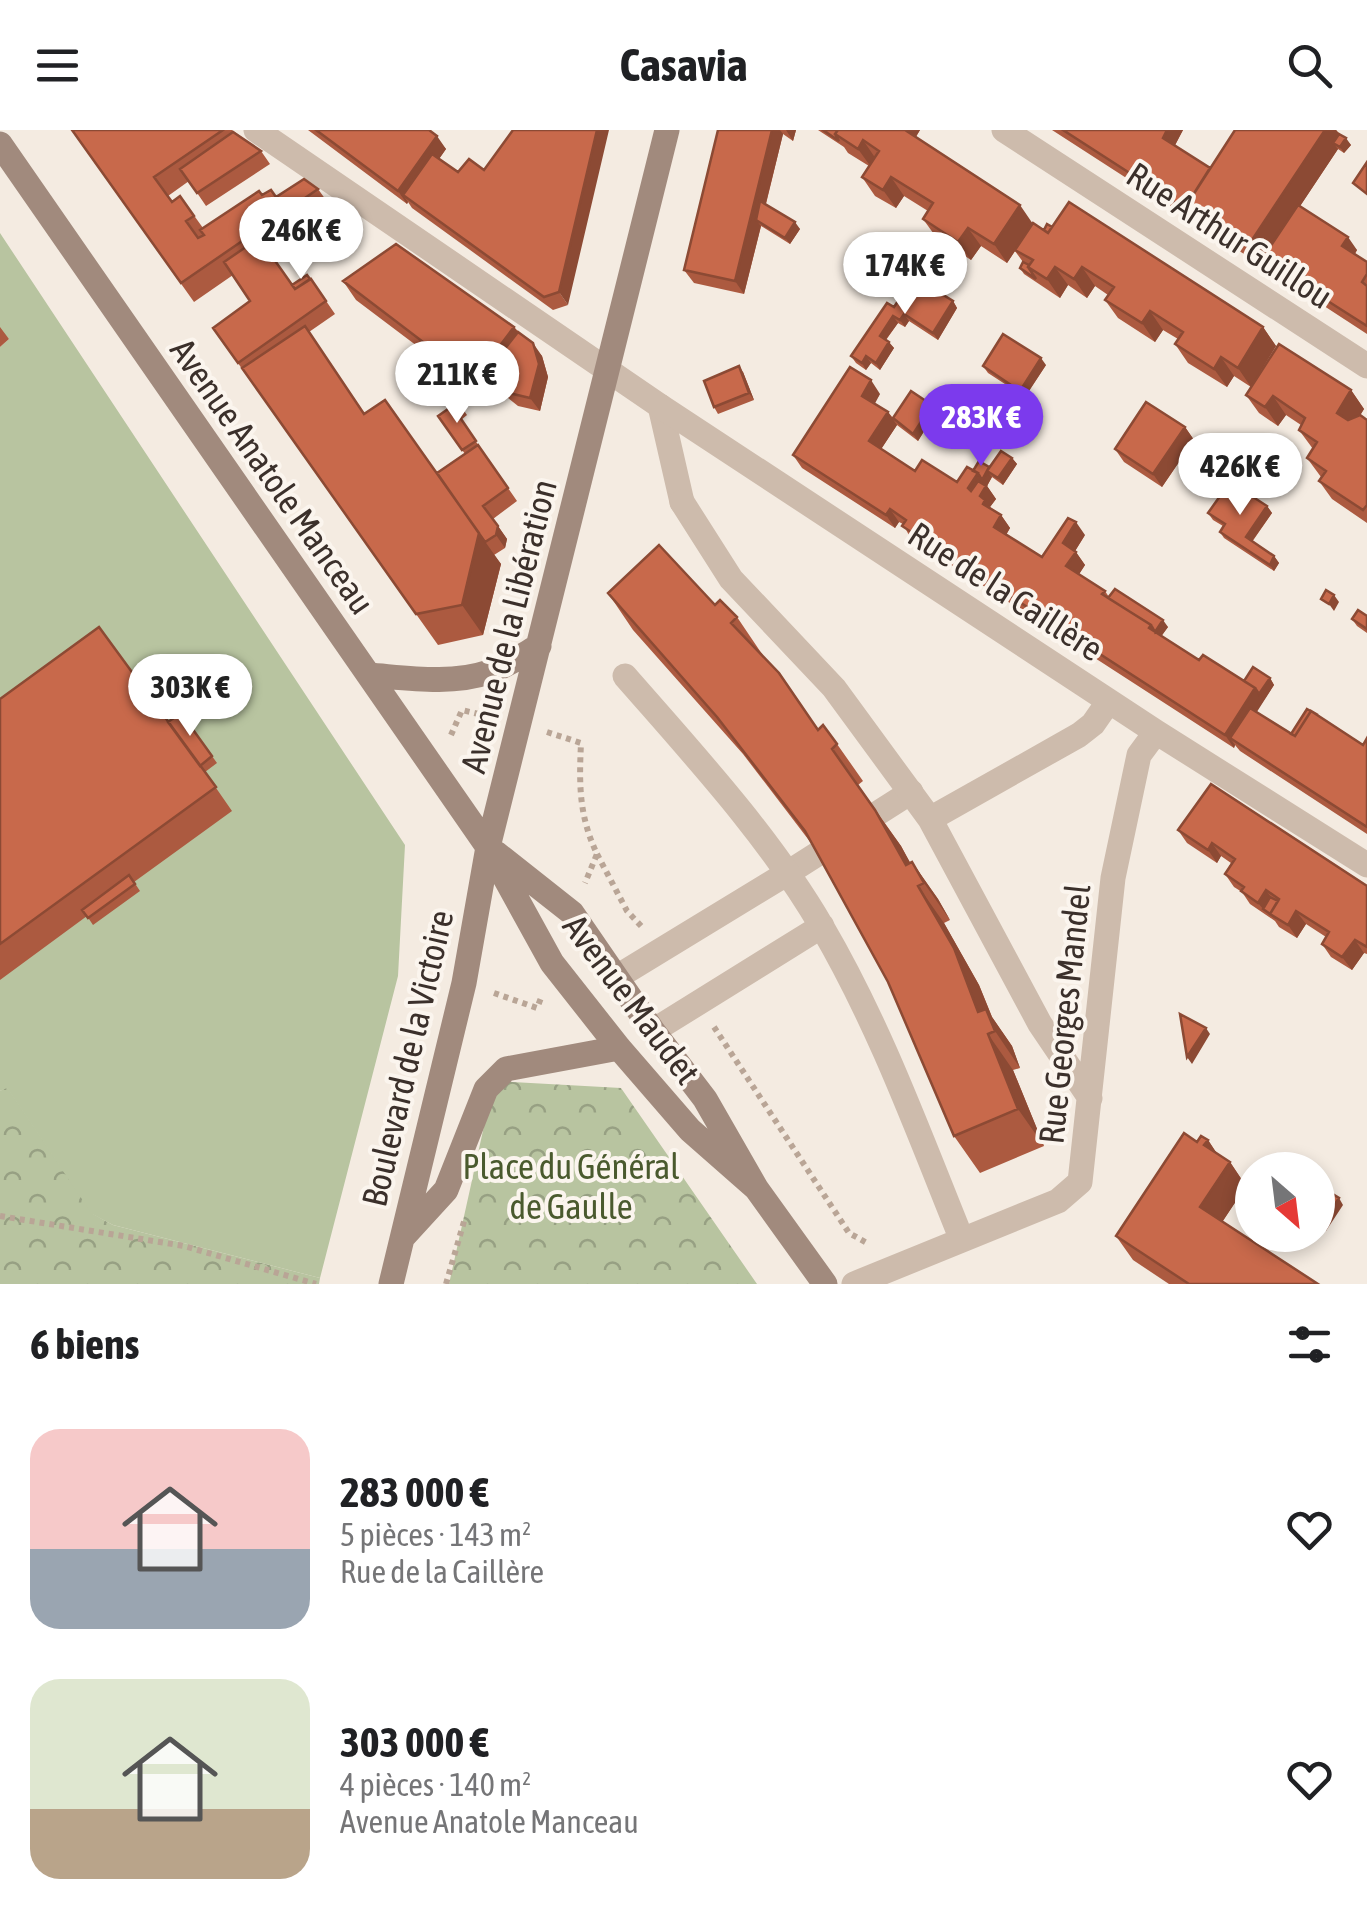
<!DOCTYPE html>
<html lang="fr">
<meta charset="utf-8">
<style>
:root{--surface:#fff;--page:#f6f6f6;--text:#202124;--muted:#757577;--accent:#7c3aed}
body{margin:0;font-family:"Asap Condensed",sans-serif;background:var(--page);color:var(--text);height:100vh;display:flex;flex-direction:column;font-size:38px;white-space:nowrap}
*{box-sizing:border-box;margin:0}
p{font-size:32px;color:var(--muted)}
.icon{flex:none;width:55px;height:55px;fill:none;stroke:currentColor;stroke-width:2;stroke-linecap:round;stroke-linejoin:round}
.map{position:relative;height:1154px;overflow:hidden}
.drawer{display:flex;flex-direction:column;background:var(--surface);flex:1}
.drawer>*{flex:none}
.needle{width:65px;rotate:152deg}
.controls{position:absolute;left:1235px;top:1022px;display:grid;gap:20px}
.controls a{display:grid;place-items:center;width:100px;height:100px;border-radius:50%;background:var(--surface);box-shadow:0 5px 15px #0003;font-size:50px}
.price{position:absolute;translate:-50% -85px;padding:0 22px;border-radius:35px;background:#fff;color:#222;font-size:32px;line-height:65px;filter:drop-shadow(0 2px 5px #0008)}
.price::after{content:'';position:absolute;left:50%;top:60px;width:30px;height:22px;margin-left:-15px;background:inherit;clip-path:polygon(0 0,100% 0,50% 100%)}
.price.active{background:var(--accent);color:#fff}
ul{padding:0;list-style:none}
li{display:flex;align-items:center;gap:30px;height:250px;padding:0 30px}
li span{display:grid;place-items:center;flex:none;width:280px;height:200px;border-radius:30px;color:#555}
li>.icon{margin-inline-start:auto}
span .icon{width:120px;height:120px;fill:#fffc;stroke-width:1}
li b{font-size:42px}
h2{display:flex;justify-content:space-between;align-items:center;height:120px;padding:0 30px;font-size:42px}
header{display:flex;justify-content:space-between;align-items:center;height:130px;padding:0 30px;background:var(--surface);font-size:45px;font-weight:700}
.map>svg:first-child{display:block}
.park{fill:url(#park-crowns)}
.pitch{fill:#b8c4a0}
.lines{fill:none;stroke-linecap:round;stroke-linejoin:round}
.path{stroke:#b9a596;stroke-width:6;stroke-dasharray:5 5;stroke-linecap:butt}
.pedestrian{stroke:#cdbbac;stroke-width:25}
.minor{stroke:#cdbbac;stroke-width:25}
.secondary{stroke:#a18a7d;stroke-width:25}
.wall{fill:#ac5a40}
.shaded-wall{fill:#8c4a34}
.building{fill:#c8694b;stroke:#8c4a34;stroke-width:2.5}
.labels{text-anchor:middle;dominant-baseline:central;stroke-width:8;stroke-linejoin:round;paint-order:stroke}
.street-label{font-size:35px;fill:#3b302b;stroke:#fbf5ee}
.park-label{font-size:35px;fill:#4a5a2e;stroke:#fbf5ee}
</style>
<header><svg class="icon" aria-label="menu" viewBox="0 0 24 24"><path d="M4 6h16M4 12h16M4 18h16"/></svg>Casavia<svg class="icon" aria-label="search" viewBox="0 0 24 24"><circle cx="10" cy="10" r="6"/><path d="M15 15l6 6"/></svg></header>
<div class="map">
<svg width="1367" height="1154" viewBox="0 0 1367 1154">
<defs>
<pattern id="park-crowns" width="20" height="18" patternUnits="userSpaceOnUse" patternTransform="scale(2.5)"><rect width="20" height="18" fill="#b8c4a0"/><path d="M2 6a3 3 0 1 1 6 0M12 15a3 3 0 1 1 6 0" fill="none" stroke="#97a083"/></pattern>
</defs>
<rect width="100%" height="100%" fill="#f4ebe1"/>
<!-- park -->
<path class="park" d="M 494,951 L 621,958 L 757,1154 L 449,1154 Z
M 7,957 L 93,1084 L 113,1095 L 320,1148 L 319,1154 L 0,1154 L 0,961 Z"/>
<!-- pitch -->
<path class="pitch" d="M 0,103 L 405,715 L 398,846 L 320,1148 L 113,1095 L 92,1084 L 7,958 L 0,961 L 0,217 L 9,209 L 0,200 Z"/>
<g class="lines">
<!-- path -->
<path class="path" d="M 547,602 L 581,613 C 579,655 579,686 597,724 L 585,753
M 451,605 L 462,580 L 491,587
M 597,724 L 627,781 L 643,798
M 494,863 L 537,878 L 541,868
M 714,897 L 849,1103 L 867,1113
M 0,1086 L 184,1116 L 316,1154
M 446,1154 L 465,1088"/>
<!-- pedestrian -->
<path class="pedestrian" d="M 660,276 L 682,372
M 878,683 L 911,662
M 786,744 L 819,723"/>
<!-- minor -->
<path class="minor" d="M 256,0 L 660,276 L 1156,602 L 1367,735
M 1004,0 L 1367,236
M 682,372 L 731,449 L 834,558 L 930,689 L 1040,894 L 1090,968
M 625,546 C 694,625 769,706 822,797 C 880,896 919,1004 962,1110
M 930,689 L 1079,605 L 1093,594 L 1109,571
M 617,847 L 786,744
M 653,901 L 822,796
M 854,1154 L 1058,1071 L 1080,1052 L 1113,748 L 1139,625 L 1156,602"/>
<!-- secondary -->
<path class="secondary" d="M 0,14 L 488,717 L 552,833 L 619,918 L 690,1000 L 756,1058
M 369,545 C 408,548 451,555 489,542 C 506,536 523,525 539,516
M 496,723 L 572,783 L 653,901 L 705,969 L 756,1058 L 825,1154
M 403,1107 L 446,1060 L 486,959 L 506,939 L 619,918
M 391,1154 L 464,853 L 488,717 L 667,0"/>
</g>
<!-- wall -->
<path class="wall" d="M 72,0 L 232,0 L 261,21 L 270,34 L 206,76 L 189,51 L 168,66 L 172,72 L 180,66 L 203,98 L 262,65 L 276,67 L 318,59 L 331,77 L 268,121 L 292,155 L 311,149 L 335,184 L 309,202 L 364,283 L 446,356 L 465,324 L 438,286 L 458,272 L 467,285 L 461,290 L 517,371 L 493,389 L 507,409 L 505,418 L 494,425 L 501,434 L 483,505 L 438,515 L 213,198 L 250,171 L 233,145 L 194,172 Z
M 308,0 L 429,0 L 446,19 L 439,29 L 458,42 L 469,29 L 568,175 L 553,180 L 412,78 L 408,72 L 407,74 Z
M 718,0 L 796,0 L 793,11 L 783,4 L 766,74 L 800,99 L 790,114 L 761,96 L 744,164 L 694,153 L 684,140 Z
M 818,0 L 920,0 L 916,7 L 1032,93 L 1044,100 L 1263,197 L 1276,216 L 1251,257 L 1234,246 L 1227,257 L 1188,233 L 1175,214 L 1178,209 L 1163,200 L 1155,212 L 1118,188 L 1105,170 L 1108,165 L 1095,156 L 1087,168 L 1068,155 L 1060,168 L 1024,144 L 1020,138 L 1023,132 L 1015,121 L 1007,133 L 981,116 L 971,130 L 936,107 L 923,89 L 928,81 L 904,66 L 896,78 L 875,66 L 862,47 L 869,36 L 848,23 L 844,17 Z
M 1052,0 L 1183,0 L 1175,15 L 1210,38 L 1235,0 L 1336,0 L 1351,15 L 1344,23 L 1338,19 L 1300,76 L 1357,120 L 1355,124 L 1367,132 L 1367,204 L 1321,174 L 1312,161 L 1314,159 L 1302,151 L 1298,159 L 1271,142 L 1263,131 L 1261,135 Z
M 343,151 L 514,197 L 542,226 L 548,247 L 540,281 L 518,276 L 493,256 L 482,265 L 356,170 Z
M 953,171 L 957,178 L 938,210 L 909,191 L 905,197 L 898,193 L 886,210 L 894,218 L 880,240 L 871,233 L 866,240 L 856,233 L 851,226 L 894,177 Z
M 0,197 L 9,209 L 0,217 Z
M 1046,235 L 1025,267 L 988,243 L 983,236 Z
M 743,242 L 754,270 L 718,284 L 714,277 Z
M 1351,260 L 1364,279 L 1360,285 L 1367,290 L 1367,393 L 1332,369 L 1319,351 L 1321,347 L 1307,328 L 1313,319 L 1299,300 L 1301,295 L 1286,285 L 1278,296 L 1259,283 L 1246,265 Z
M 880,264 L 874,273 L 888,282 L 893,288 L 932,275 L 936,282 L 918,311 L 897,295 L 881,319 L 915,341 L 957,352 L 973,341 L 990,337 L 1012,328 L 1017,334 L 1003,355 L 992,347 L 987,356 L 996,369 L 990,377 L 1001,385 L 1010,398 L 1006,405 L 1042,427 L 1085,405 L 1075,421 L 1085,435 L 1079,444 L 1105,461 L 1109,467 L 1168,497 L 1161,506 L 1199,530 L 1244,551 L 1270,548 L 1274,555 L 1256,582 L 1291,604 L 1320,587 L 1363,615 L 1367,608 L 1367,704 L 1240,621 L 1235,615 L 1234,618 L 911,409 L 903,394 L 899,392 L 895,398 L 802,338 L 793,325 Z
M 1185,297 L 1194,310 L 1162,357 L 1124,332 L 1115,319 Z
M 1267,376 L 1272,383 L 1252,412 L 1274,426 L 1279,433 L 1274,441 L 1224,408 L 1220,402 L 1223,396 L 1213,390 L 1208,383 Z
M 608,463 L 715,475 L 737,487 L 762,524 L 761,525 L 818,600 L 837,614 L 863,651 L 858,655 L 901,716 L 910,733 L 912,732 L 938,769 L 950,790 L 944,793 L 979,855 L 992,887 L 1012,916 L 1020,938 L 1013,940 L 1044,1016 L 980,1043 L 954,1006 L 888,852 L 811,713 L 743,624 L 633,500 Z
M 1367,486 L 1367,503 L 1357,496 L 1352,489 Z
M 0,569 L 168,592 L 181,583 L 217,633 L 205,642 L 232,681 L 134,752 L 140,761 L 93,795 L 87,786 L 0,850 Z
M 1178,700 L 1367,756 L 1367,824 L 1364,823 L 1352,840 L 1331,827 L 1322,814 L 1326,807 L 1306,794 L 1297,808 L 1279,797 L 1275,791 L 1250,774 L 1242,762 L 1234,757 L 1225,744 L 1231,733 L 1221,726 L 1217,733 L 1187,713 Z
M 1208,1010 L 1217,1024 L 1230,1032 L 1246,1056 L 1222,1092 L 1318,1154 L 1169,1154 L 1133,1130 L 1116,1106 Z"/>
<!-- shaded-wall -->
<path class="shaded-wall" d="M 597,0 L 609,0 L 568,175 L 559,162 Z
M 772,0 L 780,0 L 783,4 L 761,93 L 756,90 L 761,96 L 744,164 L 735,151 Z
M 786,0 L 796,0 L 793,11 Z
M 901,0 L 920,0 L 911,14 Z
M 1167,0 L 1183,0 L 1172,21 L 1163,8 Z
M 1325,0 L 1336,0 L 1344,10 L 1333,13 L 1338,19 L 1261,135 L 1248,116 Z
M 437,6 L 446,19 L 410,70 L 403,65 L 408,72 L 407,74 L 398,61 Z
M 1346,8 L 1351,15 L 1344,23 L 1340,17 Z
M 863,10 L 876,29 L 871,37 L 858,19 Z
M 891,47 L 904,66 L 896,78 L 883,60 Z
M 1020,75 L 1033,94 L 1007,133 L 994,114 Z
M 795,92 L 800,99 L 790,114 L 785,108 Z
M 968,98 L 981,116 L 971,130 L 958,112 Z
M 1348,107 L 1357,120 L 1351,129 L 1342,116 Z
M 1055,137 L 1068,155 L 1060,168 L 1047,149 Z
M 1082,137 L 1095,156 L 1087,168 L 1074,149 Z
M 1293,138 L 1302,151 L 1298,159 L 1289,146 Z
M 953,171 L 957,178 L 938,210 L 933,203 Z
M 1150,181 L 1163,200 L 1155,212 L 1142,193 Z
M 904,184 L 909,191 L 905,197 L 900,190 Z
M 893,186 L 898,193 L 884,212 L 880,206 Z
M 514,197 L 527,215 L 502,249 L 489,230 Z
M 1263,197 L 1276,216 L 1251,257 L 1238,238 Z
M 889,212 L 894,218 L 880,240 L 876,233 Z
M 533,213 L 542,226 L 548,247 L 540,281 L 530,268 Z
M 866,226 L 871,233 L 866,240 L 862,233 Z
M 1221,227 L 1234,246 L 1227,257 L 1214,239 Z
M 1041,228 L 1046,235 L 1025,267 L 1020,261 Z
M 739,236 L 743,242 L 754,270 L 749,263 Z
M 871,250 L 880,264 L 872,279 L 862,266 Z
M 1351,260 L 1364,279 L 1352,299 L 1337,283 Z
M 1273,266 L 1286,285 L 1278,296 L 1265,277 Z
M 932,275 L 936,282 L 918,311 L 913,304 Z
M 888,282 L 897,295 L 878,324 L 869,311 Z
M 1185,297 L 1194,310 L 1162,357 L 1153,344 Z
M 1012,328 L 1017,334 L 1003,355 L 998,348 Z
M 987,341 L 992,347 L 987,356 L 996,369 L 990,377 L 983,374 L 968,358 L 978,343 Z
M 1267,376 L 1272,383 L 1250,414 L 1246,407 Z
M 890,379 L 899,392 L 895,398 L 886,385 Z
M 1001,385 L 1010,398 L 1003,410 L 994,397 Z
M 1076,392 L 1085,405 L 1072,426 L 1063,413 Z
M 498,396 L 507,409 L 505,418 L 496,405 Z
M 479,403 L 501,434 L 483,505 L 462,475 Z
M 1076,422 L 1085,435 L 1076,449 L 1066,436 Z
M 1274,426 L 1279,433 L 1274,441 L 1270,435 Z
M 1334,465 L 1339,472 L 1334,481 L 1329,474 Z
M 1163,490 L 1168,497 L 1158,511 L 1149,498 L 1151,495 Z
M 1270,548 L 1274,555 L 1237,613 L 1230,608 L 1235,615 L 1234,618 L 1225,605 L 1255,558 Z
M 875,680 L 901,716 L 922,754 L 906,735 Z
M 1212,713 L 1221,726 L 1217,733 L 1208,720 Z
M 912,732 L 938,769 L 950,790 L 924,753 Z
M 918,756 L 944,793 L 979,855 L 992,887 L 1012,916 L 1020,938 L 995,901 L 978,882 Z
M 1266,760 L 1275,773 L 1263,779 L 1258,773 Z
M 1296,781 L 1306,794 L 1297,808 L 1288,795 Z
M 1355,810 L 1364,823 L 1352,840 L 1342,827 Z
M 1206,898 L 1210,904 L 1192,934 L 1187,927 Z
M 988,904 L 1013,940 L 1044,1016 L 1018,979 Z
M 1208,1010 L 1224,1034 L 1204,1015 Z
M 1230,1032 L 1246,1056 L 1217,1100 L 1200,1077 Z
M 1339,1068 L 1343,1075 L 1326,1101 L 1322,1094 Z"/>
<!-- building -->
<path class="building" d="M 72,0 L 223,0 L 154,47 L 172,72 L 180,66 L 194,86 L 186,91 L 198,108 L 204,105 L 200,100 L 259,61 L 262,65 L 271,60 L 276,67 L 304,49 L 318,59 L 181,153 Z
M 316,0 L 429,0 L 437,6 L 398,61 Z
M 513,0 L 597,0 L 559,162 L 544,167 L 403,65 L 432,24 L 458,42 L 469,29 L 484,40 Z
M 718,0 L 772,0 L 735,151 L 684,140 Z
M 823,0 L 838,0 L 835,4 L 839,11 Z
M 838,0 L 905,0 L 1020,75 L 994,114 L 968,98 L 958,112 L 923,89 L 933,73 L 891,47 L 883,60 L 862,47 L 879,21 L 863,10 L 858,19 L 835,4 Z
M 1063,0 L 1167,0 L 1163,8 L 1210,38 L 1186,76 L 1190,82 Z
M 1235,0 L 1325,0 L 1248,116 L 1186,76 Z
M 233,2 L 261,21 L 197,63 L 180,39 Z
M 1339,4 L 1346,8 L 1340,17 L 1333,13 Z
M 1367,32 L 1367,64 L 1353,53 Z
M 760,71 L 795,92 L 785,108 L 756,90 Z
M 1069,72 L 1263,197 L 1238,238 L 1221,227 L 1214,239 L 1175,214 L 1183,202 L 1150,181 L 1142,193 L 1105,170 L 1114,157 L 1082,137 L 1074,149 L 1055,137 L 1047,149 L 1028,137 L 1033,130 L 1015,120 L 1033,93 L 1048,103 Z
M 1298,75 L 1348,107 L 1342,116 L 1367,132 L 1367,144 L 1362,152 L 1367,156 L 1367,196 L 1312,161 L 1317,154 L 1293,138 L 1289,146 L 1262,129 Z
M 1047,94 L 1052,97 L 1048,103 L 1044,100 Z
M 259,108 L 295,159 L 311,149 L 326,171 L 238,233 L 213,198 L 250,171 L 224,132 Z
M 396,114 L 514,197 L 489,230 L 469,247 L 343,151 Z
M 1023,132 L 1029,135 L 1028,137 L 1036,149 L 1020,138 Z
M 307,145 L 310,149 L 295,159 L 292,155 Z
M 914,147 L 953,171 L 933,203 L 904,184 L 900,190 L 893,186 L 880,206 L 889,212 L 876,233 L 866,226 L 862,233 L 851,226 L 887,173 L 894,177 Z
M 305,196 L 364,284 L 385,270 L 479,403 L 462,475 L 416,484 L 242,238 Z
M 518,202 L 533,213 L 539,234 L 530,268 L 509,263 L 485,244 Z
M 1003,204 L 1041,228 L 1020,261 L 983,236 Z
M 1279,214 L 1351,260 L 1337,283 L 1348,290 L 1360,285 L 1367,290 L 1367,375 L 1363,380 L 1319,351 L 1326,341 L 1307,328 L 1317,312 L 1299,300 L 1305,288 L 1273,266 L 1265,277 L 1246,265 Z
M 739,236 L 749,263 L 714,277 L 704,251 Z
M 850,237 L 871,250 L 862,266 L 888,282 L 869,311 L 915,341 L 922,330 L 957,352 L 967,337 L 978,343 L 968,358 L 971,361 L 978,351 L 986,356 L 980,366 L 985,370 L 983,374 L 1001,385 L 994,397 L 1042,427 L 1068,388 L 1076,392 L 1063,413 L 1076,422 L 1066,436 L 1105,461 L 1102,464 L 1151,495 L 1149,498 L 1199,530 L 1203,525 L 1255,558 L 1225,605 L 902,396 L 906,390 L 890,379 L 886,385 L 793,325 Z
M 911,261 L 932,275 L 913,304 L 893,288 Z
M 458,272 L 463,278 L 457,283 L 476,311 L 462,320 L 438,286 Z
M 1146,272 L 1185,297 L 1153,344 L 1115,319 Z
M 478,315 L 508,358 L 483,376 L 498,396 L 496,405 L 485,412 L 437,343 Z
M 1001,321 L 1012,328 L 998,348 L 987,341 Z
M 979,331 L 989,337 L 982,350 L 978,343 L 973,341 Z
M 1230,352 L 1267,376 L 1246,407 L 1274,426 L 1270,435 L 1220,402 L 1225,394 L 1208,383 Z
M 659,415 L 715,475 L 720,470 L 737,487 L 731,493 L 779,543 L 818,600 L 823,595 L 837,614 L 832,619 L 875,680 L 906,735 L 912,732 L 924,753 L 918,756 L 954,818 L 978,882 L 986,879 L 995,901 L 988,904 L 1018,979 L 954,1006 L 888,852 L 805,701 L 717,587 L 608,463 Z
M 1115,459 L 1163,490 L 1155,502 L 1151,495 L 1108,468 Z
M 1326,460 L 1334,465 L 1329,474 L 1321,469 Z
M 1358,480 L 1367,486 L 1367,499 L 1352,489 Z
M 99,497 L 216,657 L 0,814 L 0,569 Z
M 1253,537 L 1270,548 L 1259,564 L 1255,558 L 1244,551 Z
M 1250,578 L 1295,606 L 1311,581 L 1363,615 L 1367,608 L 1367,697 L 1230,608 Z
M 1307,579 L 1318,585 L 1311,581 L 1295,606 L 1291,604 Z
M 181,583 L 212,626 L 200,636 L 168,592 Z
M 1211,654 L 1367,756 L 1367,817 L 1355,810 L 1342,827 L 1322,814 L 1329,802 L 1296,781 L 1288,795 L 1270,784 L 1279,769 L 1266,760 L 1258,773 L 1241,761 L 1244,757 L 1225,744 L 1235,729 L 1212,713 L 1208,720 L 1178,700 Z
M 129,745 L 135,754 L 88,788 L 82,780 Z
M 1270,767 L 1278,771 L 1270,784 L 1276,788 L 1263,779 Z
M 1180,884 L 1206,898 L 1187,927 Z
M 1184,1003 L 1197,1012 L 1201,1006 L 1208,1010 L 1204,1015 L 1230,1032 L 1200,1077 L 1318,1154 L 1189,1154 L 1116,1106 Z
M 1318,1055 L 1339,1068 L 1322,1094 L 1318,1092 Z"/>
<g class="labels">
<!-- street labels -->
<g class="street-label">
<text transform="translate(1230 105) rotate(33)">Rue Arthur Guillou</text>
<text transform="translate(273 346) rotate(55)">Avenue Anatole Manceau</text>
<text transform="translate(1006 461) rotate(33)">Rue de la Caillère</text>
<text transform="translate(508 496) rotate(-76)">Avenue de la Libération</text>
<text transform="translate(632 869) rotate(53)">Avenue Maudet</text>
<text transform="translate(1064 884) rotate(-84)">Rue Georges Mandel</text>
<text transform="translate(407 928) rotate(-77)">Boulevard de la Victoire</text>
</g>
<!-- park labels -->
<g class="park-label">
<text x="571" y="1036">Place du Général<tspan x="571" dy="40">de Gaulle</tspan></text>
</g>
</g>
</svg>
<div class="controls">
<a><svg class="needle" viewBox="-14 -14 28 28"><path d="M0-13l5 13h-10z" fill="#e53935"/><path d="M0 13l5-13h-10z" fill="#757577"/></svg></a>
</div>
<b class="price" style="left:301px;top:152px">246K €</b>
<b class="price" style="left:905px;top:187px">174K €</b>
<b class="price" style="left:457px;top:296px">211K €</b>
<b class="price active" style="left:981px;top:339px">283K €</b>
<b class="price" style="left:1240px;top:388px">426K €</b>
<b class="price" style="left:190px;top:609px">303K €</b>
</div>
<section class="drawer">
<h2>6 biens<svg class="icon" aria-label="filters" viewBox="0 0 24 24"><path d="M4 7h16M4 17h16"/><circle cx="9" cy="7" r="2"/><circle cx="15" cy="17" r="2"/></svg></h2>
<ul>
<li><span style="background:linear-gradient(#f6c9c9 60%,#9aa5b1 0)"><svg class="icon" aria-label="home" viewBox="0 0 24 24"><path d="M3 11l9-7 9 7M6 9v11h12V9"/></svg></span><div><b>283 000 €</b><p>5 pièces · 143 m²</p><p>Rue de la Caillère</p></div><svg class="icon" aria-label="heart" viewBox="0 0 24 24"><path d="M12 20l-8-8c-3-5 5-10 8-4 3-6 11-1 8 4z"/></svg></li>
<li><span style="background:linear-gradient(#dfe7d0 65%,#b9a48a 0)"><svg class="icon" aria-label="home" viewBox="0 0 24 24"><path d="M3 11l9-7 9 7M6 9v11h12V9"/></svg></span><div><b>303 000 €</b><p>4 pièces · 140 m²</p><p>Avenue Anatole Manceau</p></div><svg class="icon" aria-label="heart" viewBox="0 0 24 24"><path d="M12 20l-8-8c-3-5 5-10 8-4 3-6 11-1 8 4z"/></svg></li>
</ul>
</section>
